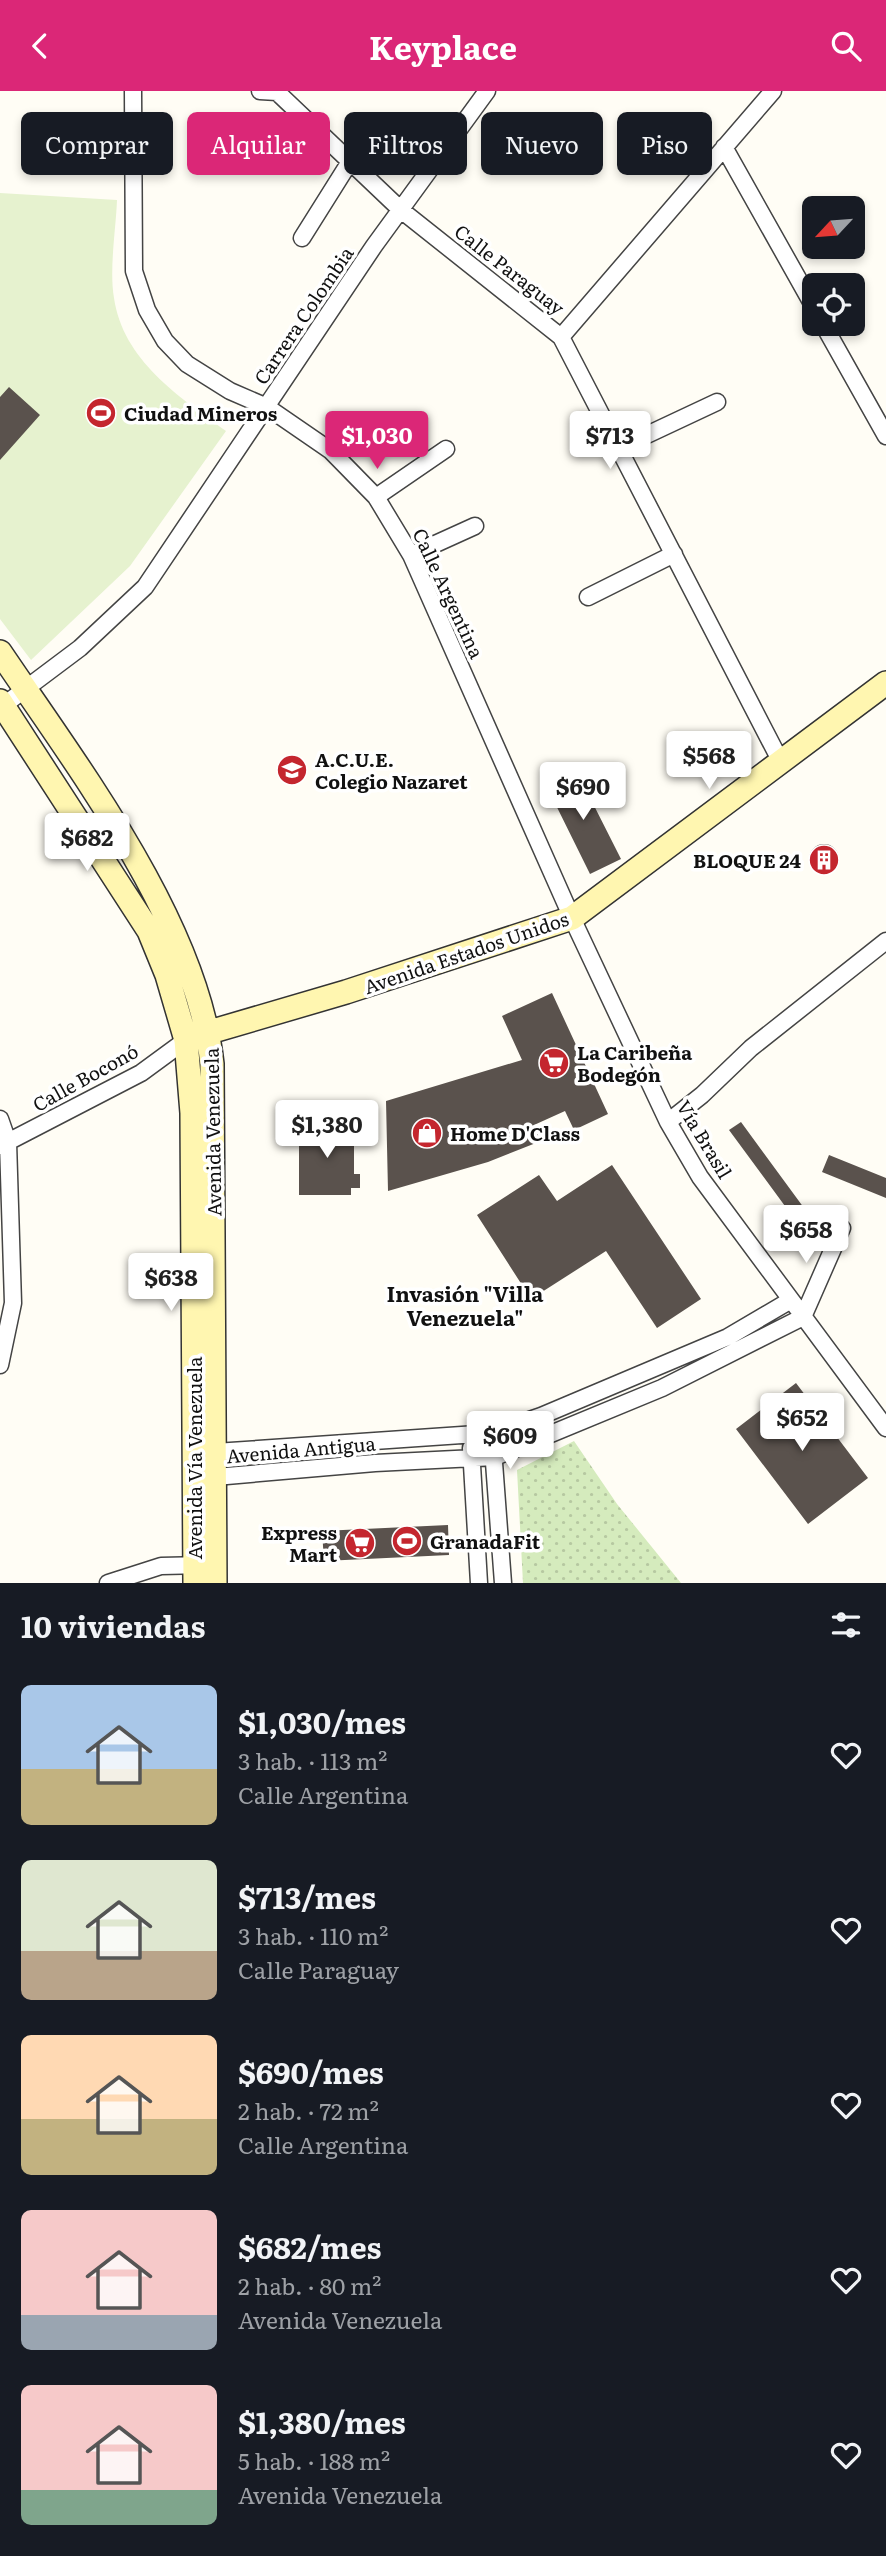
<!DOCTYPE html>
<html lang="es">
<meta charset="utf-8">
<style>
:root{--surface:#171b24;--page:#20242c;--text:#f1f3f6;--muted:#9ea1a6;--accent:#db2777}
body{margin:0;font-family:Literata,serif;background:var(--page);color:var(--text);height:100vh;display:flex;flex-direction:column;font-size:26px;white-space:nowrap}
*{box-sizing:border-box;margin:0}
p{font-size:23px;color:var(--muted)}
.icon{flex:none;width:38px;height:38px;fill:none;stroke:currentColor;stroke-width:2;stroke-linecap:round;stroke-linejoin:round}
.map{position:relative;height:1492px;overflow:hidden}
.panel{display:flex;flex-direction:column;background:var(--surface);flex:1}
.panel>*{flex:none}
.top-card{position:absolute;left:21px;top:21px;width:845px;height:63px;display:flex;gap:14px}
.needle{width:46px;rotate:244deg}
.fabs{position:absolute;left:802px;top:105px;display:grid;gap:14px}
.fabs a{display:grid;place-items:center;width:63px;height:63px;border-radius:10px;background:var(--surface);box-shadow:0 4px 10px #0003;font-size:35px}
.price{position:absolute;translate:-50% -60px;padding:0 16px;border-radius:7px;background:#fff;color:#222;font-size:23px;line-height:46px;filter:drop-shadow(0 2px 4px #0008)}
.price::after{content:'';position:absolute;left:50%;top:42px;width:21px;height:16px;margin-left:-10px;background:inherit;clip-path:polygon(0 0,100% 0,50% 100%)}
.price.active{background:var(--accent);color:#fff}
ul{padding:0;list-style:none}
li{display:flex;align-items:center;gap:21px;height:175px;padding:0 21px}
li span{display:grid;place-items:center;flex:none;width:196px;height:140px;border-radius:10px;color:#555}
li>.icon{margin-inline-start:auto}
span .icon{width:84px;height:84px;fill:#fffc;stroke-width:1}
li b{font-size:30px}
h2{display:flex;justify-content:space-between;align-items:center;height:84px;padding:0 21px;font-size:30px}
.pill{padding:0 24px;border-radius:10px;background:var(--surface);box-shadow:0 4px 10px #0003;font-size:24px;line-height:63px}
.pill.active{background:var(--accent);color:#fff}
header{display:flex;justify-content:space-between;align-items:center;height:91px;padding:0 21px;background:var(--accent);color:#fff;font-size:32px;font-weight:700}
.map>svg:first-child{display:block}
.park{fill:url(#park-dots)}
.pitch{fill:#e6f2cf}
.building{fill:#5a524d}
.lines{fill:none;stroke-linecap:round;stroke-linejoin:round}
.street-casing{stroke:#444;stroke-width:19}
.secondary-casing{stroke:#333;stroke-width:26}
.street{stroke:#fff;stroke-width:16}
.secondary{stroke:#fff6b0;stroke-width:23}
.labels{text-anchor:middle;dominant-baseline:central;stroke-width:7;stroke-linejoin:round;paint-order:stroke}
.street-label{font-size:19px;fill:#111;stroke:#fff}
.poi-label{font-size:19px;font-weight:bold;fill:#111;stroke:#fff;text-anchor:start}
.neighbourhood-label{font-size:21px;font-weight:bold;fill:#111;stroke:#fff}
</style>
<header><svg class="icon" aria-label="back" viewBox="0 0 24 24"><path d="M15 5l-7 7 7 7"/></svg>Keyplace<svg class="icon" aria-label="search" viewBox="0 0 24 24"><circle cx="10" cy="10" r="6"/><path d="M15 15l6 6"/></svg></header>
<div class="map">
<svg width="886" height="1492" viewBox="0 0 886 1492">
<defs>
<pattern id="park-dots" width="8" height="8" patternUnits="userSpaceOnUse" patternTransform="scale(1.75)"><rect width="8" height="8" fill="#d5ebbd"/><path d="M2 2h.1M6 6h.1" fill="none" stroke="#b6c8a1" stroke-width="1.8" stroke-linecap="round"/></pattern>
</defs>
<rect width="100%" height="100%" fill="#fffdf5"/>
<!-- park -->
<path class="park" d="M 574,1350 L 617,1413 L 681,1492 L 523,1492 L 517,1379 Z"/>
<!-- pitch -->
<path class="pitch" d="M 0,102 L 117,109 C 116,138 109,178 114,207 C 123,269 179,306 226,340 L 130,475 L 31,569 L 0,528 Z"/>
<!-- building -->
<path class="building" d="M 9,296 L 40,324 L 0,369 L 0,306 Z
M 576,679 L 621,768 L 590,783 L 546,694 Z
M809 768a15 15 0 1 1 30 0a15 15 0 1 1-30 0Z
M 552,902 L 608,1023 L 574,1039 L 565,1020 L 534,1034 L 541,1050 L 488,1071 L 388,1100 L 386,1010 L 522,969 L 502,925 Z
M 741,1031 L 804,1117 L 793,1126 L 729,1039 Z
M 299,1034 L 354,1034 L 354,1083 L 360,1083 L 360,1097 L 351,1097 L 351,1104 L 299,1104 Z
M 829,1064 L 886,1087 L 886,1107 L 822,1081 Z
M 612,1074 L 701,1208 L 657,1237 L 606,1160 L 531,1208 L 477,1124 L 539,1084 L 557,1110 Z
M 796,1292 L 868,1387 L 808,1433 L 736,1338 Z
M 448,1434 L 449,1464 L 324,1470 L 322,1440 Z"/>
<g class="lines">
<!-- street casing -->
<g class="street-casing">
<path id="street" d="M 133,0 L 134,180 L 147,219 L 165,250 L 187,273 L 230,300 L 267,316 L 331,360 L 376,406 L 411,464 L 572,827 L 668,1031 L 700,1086 L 886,1337
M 260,0 L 277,1 L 401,119 L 561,246 L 782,673
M 724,56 L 814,216
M 302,147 L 351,69
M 823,233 L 886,345
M 561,246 L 773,0
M 619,357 L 717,311
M 376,406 L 446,358
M 411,464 L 475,435
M 588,506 L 674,463
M 0,617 L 80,557 L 145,496 L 374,155 L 487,0
M 0,1028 L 8,1051 L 13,1212 L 0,1274
M 668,1031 L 702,1004 L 751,957 L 886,850
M 0,1055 L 141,982 L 186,949
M 471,1357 L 479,1492
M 493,1358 L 503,1492
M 208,1365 L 215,1361 L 491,1342 L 541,1325 L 728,1246 L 791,1209
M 206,1380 L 215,1386 L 375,1372 L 495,1366 L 662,1297 L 803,1226 L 842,1137
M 108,1492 L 161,1475 L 205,1474"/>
</g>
<!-- secondary casing -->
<g class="secondary-casing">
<path id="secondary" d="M 0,561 C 79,678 197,832 212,973 L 215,1492
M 0,610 L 149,840 L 167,884 L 186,949 L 192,1022 L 195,1492
M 196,945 L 346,901 L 572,827 L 886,592"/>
</g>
<!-- street -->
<use href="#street" class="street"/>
<!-- secondary -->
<use href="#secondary" class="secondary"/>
</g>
<!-- icons -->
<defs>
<g id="stadium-disc" transform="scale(1.575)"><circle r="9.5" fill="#c4262e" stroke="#fff"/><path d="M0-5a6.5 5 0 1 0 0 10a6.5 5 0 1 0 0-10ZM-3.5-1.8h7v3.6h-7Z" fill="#fff"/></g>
<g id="school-disc" transform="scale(1.575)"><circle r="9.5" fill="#c4262e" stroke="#fff"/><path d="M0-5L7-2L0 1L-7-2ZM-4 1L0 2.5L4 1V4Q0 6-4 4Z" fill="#fff"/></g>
<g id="building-disc" transform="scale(1.575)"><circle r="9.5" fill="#c4262e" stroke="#fff"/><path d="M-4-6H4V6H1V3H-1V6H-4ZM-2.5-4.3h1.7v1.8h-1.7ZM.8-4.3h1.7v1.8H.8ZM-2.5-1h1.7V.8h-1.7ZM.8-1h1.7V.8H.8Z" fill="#fff"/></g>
<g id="supermarket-disc" transform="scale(1.575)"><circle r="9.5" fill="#c4262e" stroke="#fff"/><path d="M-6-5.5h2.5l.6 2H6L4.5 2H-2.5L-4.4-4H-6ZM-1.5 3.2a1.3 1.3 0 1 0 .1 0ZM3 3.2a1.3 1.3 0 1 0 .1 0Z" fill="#fff"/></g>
<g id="shop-disc" transform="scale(1.575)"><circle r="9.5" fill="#c4262e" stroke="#fff"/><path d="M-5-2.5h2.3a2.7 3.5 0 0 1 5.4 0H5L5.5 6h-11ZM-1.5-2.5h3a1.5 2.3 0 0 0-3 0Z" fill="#fff"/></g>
</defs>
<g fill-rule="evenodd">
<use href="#stadium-disc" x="101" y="322"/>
<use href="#school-disc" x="292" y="679"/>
<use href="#building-disc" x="824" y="769"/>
<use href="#supermarket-disc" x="554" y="972"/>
<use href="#shop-disc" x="427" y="1042"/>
<use href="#stadium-disc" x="407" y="1450"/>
<use href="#supermarket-disc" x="360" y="1452"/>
</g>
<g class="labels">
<!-- street labels -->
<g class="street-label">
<text transform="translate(510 178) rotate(38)">Calle Paraguay</text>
<text transform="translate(303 224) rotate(-56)">Carrera Colombia</text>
<text transform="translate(449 502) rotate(65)">Calle Argentina</text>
<text transform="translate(466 861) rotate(-19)">Avenida Estados Unidos</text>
<text transform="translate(85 986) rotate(-29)">Calle Boconó</text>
<text transform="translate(212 1041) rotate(-91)">Avenida Venezuela</text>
<text transform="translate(705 1048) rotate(59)">Vía Brasil</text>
<text transform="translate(301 1358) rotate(-5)">Avenida Antigua</text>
<text transform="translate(194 1367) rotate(-90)">Avenida Vía Venezuela</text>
</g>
<!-- poi labels -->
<g class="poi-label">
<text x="124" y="322">Ciudad Mineros</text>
<text x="315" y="668">A.C.U.E.<tspan x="315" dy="22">Colegio Nazaret</tspan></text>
<text x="801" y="769" text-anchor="end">BLOQUE 24</text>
<text x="577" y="961">La Caribeña<tspan x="577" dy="22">Bodegón</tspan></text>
<text x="450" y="1042">Home D'Class</text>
<text x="337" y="1441" text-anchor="end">Express<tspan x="337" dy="22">Mart</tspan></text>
<text x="430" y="1450">GranadaFit</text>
</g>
<!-- neighbourhood labels -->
<g class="neighbourhood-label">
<text x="465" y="1201">Invasión "Villa<tspan x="465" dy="24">Venezuela"</tspan></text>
</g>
</g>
</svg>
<div class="fabs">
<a><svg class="needle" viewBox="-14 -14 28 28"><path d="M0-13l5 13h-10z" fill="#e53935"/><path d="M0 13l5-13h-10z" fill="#9ea1a6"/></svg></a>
<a><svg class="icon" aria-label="locate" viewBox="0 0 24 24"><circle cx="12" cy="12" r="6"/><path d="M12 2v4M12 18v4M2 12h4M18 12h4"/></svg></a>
</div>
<b class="price active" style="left:377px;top:380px">$1,030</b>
<b class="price" style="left:610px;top:380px">$713</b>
<b class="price" style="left:709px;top:700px">$568</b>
<b class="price" style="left:583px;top:731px">$690</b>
<b class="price" style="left:87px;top:782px">$682</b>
<b class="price" style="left:327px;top:1069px">$1,380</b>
<b class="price" style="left:806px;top:1174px">$658</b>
<b class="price" style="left:171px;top:1222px">$638</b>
<b class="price" style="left:802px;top:1362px">$652</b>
<b class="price" style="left:510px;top:1380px">$609</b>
<div class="top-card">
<a class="pill">Comprar</a>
<a class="pill active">Alquilar</a>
<a class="pill">Filtros</a>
<a class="pill">Nuevo</a>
<a class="pill">Piso</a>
</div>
</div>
<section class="panel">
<h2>10 viviendas<svg class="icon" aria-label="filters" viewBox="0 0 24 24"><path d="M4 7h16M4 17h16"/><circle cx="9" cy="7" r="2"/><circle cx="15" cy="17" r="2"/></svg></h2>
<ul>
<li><span style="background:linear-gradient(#a9c7e8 60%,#c2b280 0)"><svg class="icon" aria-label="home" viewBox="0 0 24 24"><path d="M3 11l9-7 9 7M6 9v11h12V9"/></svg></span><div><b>$1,030/mes</b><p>3 hab. · 113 m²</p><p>Calle Argentina</p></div><svg class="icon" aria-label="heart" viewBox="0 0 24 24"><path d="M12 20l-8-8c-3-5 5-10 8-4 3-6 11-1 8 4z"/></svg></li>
<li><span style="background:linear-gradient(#dfe7d0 65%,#b9a48a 0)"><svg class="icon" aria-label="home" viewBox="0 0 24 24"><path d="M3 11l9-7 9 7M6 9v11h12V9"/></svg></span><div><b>$713/mes</b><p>3 hab. · 110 m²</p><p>Calle Paraguay</p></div><svg class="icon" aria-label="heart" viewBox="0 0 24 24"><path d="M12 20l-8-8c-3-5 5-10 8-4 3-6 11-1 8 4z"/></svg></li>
<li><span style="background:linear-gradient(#ffd9b3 60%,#c2b280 0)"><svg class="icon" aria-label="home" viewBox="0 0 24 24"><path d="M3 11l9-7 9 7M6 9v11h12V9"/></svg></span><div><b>$690/mes</b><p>2 hab. · 72 m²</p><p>Calle Argentina</p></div><svg class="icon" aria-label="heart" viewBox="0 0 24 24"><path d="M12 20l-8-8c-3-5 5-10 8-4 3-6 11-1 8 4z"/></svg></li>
<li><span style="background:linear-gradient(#f6c9c9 75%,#9aa5b1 0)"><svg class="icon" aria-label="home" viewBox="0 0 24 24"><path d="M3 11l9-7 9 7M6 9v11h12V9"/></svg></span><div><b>$682/mes</b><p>2 hab. · 80 m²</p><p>Avenida Venezuela</p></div><svg class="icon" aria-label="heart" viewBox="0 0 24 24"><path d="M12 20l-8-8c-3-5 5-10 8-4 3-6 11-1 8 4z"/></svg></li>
<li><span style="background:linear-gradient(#f6c9c9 75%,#7fa58c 0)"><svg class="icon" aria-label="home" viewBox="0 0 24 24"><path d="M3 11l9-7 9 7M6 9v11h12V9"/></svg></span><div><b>$1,380/mes</b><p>5 hab. · 188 m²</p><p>Avenida Venezuela</p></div><svg class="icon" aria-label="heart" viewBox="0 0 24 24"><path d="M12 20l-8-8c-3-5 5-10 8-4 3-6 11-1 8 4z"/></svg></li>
</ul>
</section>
